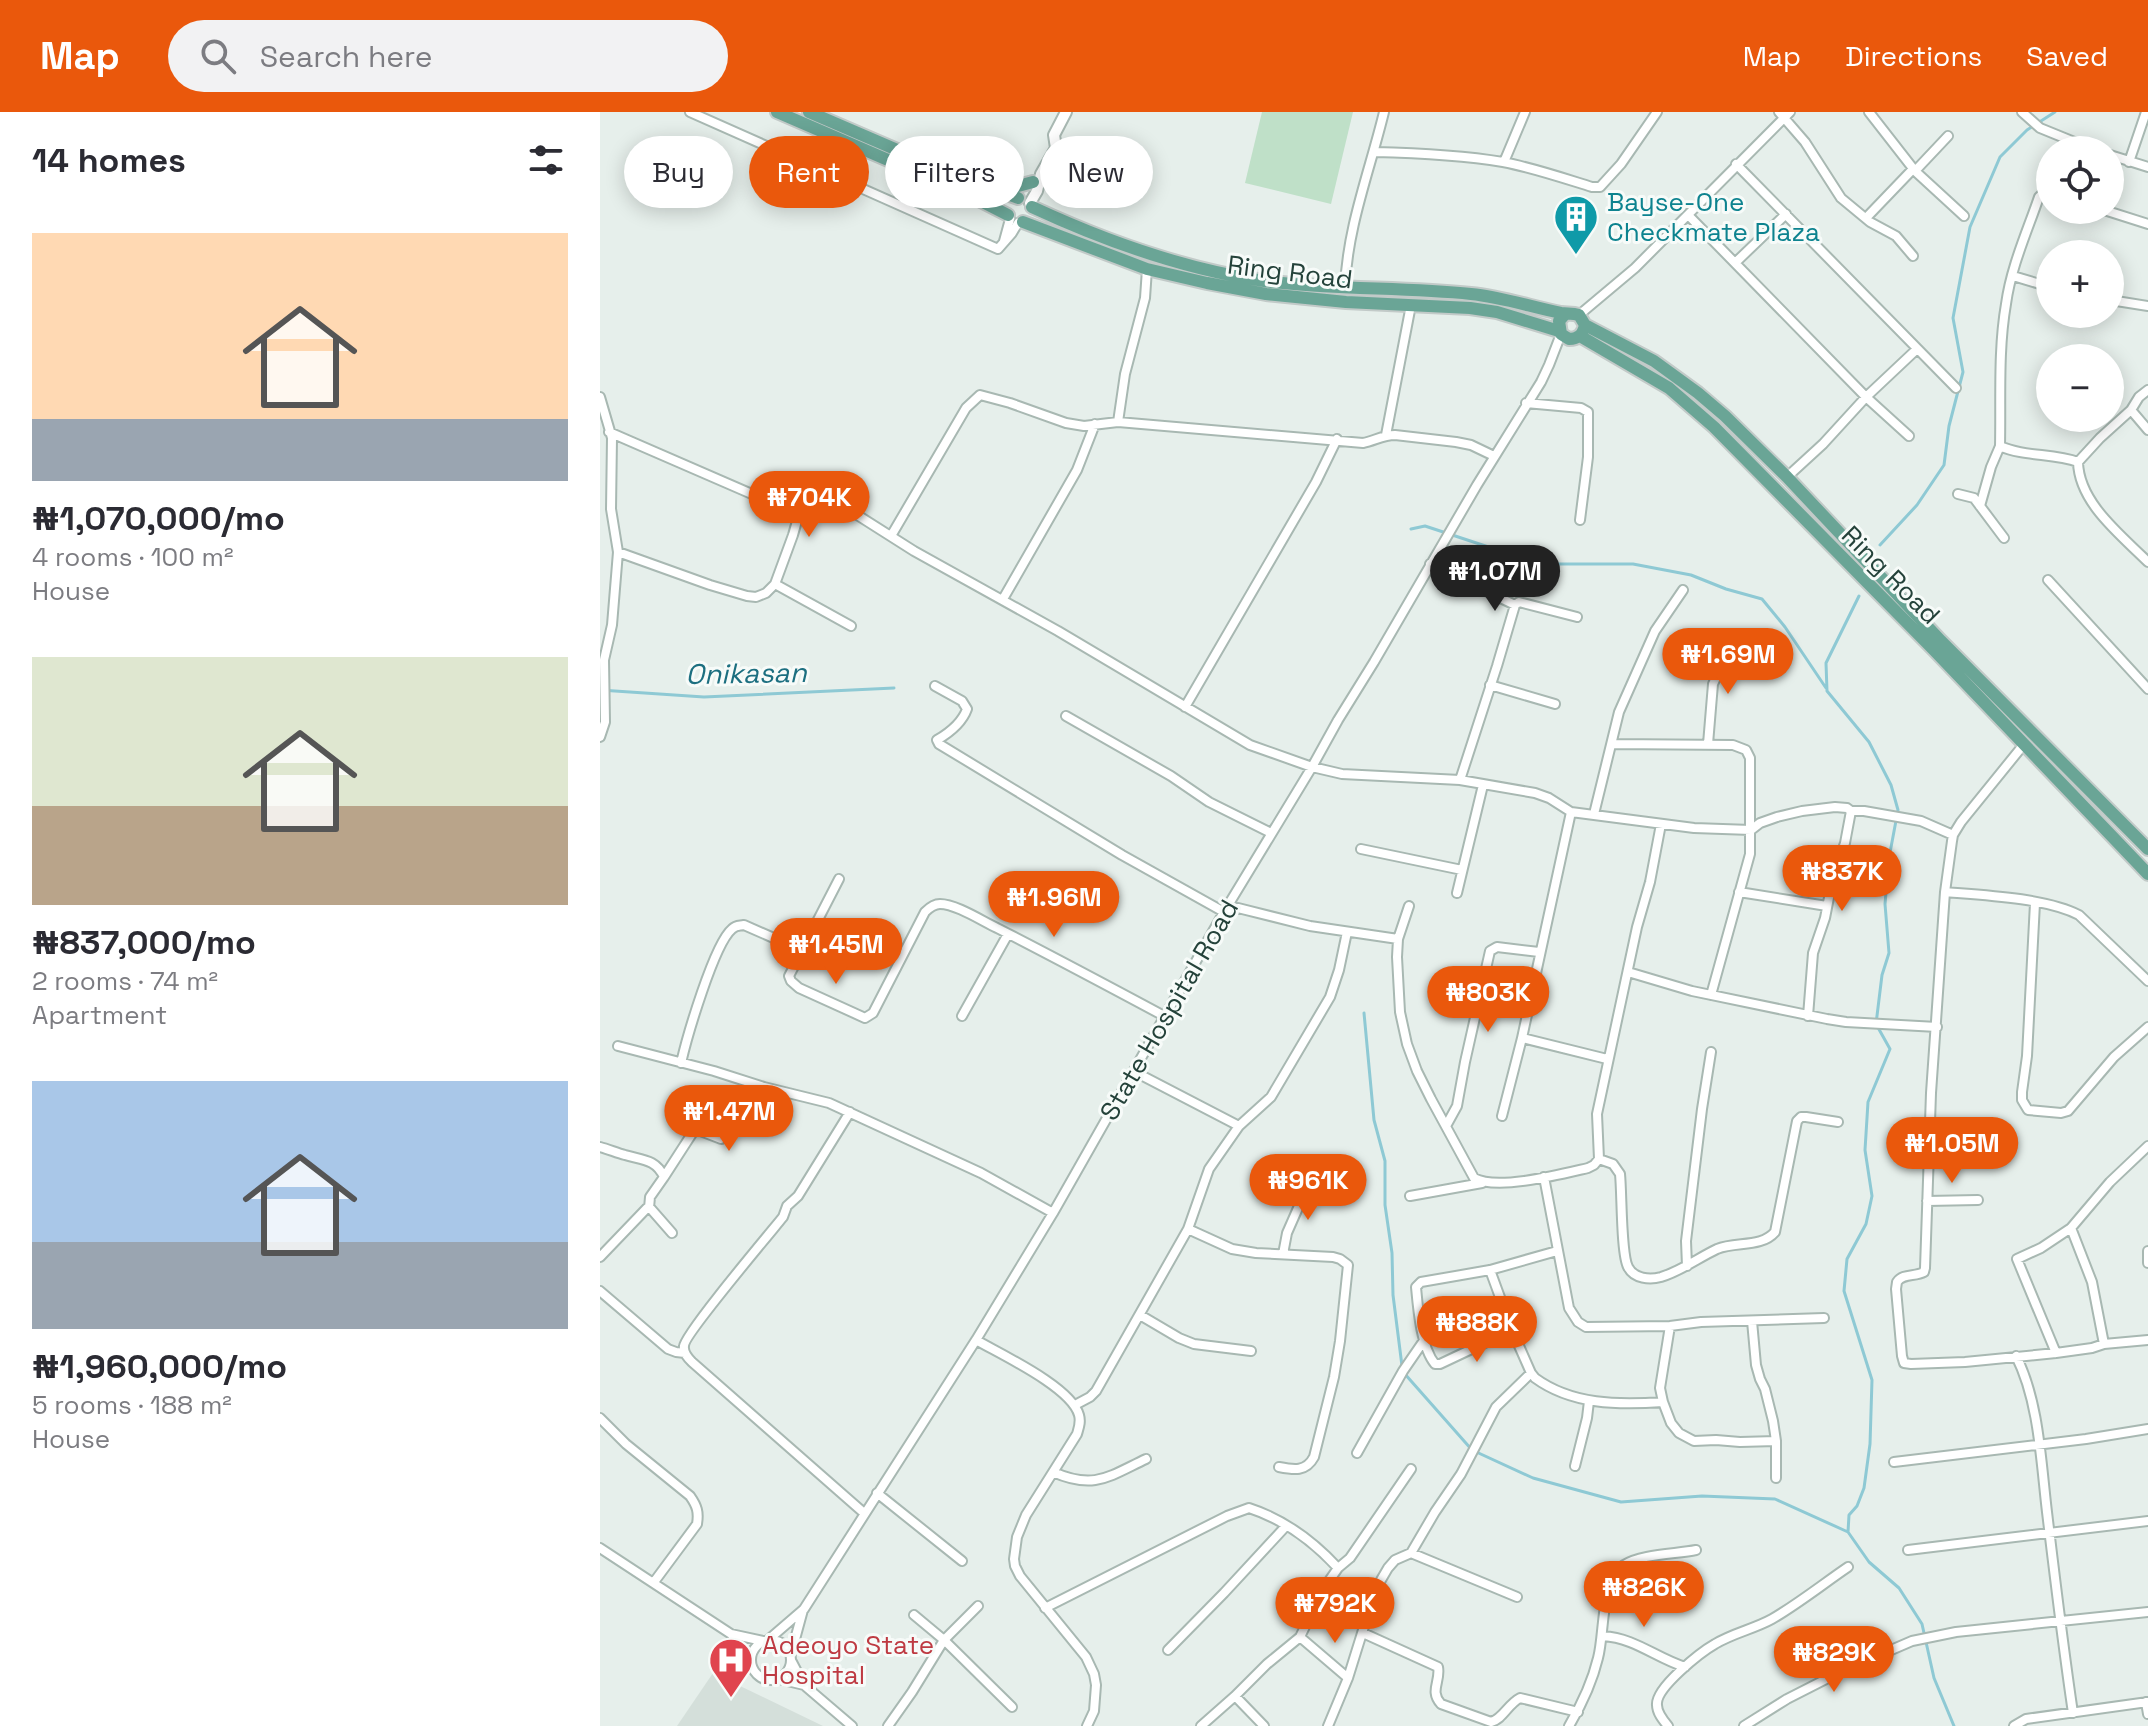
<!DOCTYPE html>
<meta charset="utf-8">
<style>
:root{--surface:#fff;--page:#f2f2f3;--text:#2b2b33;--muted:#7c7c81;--accent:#ea580c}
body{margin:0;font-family:"Space Grotesk",sans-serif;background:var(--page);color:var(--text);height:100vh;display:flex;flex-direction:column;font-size:30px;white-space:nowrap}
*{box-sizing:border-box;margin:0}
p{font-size:26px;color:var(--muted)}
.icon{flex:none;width:44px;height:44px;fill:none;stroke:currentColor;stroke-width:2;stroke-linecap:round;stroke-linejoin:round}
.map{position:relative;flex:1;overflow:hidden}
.side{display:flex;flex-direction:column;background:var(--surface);width:600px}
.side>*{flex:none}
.hud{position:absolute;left:24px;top:24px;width:760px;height:72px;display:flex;gap:16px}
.controls{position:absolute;left:1436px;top:24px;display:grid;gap:16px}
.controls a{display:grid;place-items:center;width:88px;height:88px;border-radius:50%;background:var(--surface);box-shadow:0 4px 20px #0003;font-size:40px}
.price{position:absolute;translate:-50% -68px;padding:0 18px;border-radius:28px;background:var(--accent);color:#fff;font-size:26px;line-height:52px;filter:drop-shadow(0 2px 4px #0008)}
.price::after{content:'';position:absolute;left:50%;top:48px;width:24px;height:18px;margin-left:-12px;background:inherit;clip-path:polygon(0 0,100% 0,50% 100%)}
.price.on{background:#222;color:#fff}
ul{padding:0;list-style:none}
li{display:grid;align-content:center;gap:16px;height:424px;padding:0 32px}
li span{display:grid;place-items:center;height:248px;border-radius:0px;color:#555}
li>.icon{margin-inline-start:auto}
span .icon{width:144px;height:144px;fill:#fffc;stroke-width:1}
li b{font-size:34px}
h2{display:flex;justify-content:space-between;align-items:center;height:96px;padding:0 32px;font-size:34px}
.tag{padding:0 28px;border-radius:36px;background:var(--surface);box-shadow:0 4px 20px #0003;font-size:28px;line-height:72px}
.tag.on{background:var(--accent);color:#fff}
header{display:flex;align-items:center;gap:48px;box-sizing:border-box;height:112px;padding:0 40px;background:var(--accent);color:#fff}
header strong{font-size:38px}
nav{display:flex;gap:44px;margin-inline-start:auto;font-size:28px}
.search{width:560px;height:72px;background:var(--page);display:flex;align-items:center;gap:20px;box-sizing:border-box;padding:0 28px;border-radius:44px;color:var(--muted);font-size:30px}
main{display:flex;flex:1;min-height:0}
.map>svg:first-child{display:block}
.built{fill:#d4dfda}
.green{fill:#bfe0c8}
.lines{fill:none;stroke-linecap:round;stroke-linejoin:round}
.stream{stroke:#8ec9d4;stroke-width:3}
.minor-casing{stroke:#a8b8b2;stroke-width:12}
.tertiary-casing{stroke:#a8b8b2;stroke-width:14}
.primary-casing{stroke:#c2cac8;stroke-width:16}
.minor{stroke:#fff;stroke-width:8}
.tertiary{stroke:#fff;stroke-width:10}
.primary{stroke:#6aa596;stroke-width:12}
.labels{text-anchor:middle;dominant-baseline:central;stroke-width:6;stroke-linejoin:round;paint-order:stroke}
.culture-label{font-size:26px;fill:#0d838f;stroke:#f7fbf9;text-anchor:start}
.street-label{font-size:26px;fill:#24423a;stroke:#f7fbf9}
.health-label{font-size:26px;fill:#be3a42;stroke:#f7fbf9;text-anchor:start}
.water-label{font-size:28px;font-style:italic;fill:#1c6f80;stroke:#f7fbf9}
</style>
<header>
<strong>Map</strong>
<div class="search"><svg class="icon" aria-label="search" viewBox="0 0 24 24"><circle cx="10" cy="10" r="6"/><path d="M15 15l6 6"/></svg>Search here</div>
<nav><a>Map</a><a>Directions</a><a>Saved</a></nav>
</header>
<main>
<section class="side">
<h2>14 homes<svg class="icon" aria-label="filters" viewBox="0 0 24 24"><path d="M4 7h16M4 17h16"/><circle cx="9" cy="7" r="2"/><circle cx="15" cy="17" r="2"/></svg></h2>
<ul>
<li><span style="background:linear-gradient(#ffd9b3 75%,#9aa5b1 0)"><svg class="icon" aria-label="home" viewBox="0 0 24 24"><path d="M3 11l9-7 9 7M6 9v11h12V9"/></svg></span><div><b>₦1,070,000/mo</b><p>4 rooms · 100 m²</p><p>House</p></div></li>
<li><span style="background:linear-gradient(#dfe7d0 60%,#b9a48a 0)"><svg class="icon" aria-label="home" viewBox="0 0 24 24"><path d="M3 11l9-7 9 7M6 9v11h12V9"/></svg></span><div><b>₦837,000/mo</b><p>2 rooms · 74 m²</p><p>Apartment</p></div></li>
<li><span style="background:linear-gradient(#a9c7e8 65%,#9aa5b1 0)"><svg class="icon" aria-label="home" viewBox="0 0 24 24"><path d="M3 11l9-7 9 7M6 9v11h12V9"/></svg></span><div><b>₦1,960,000/mo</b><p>5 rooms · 188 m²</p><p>House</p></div></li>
</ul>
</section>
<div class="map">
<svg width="1548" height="1614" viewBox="0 0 1548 1614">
<rect width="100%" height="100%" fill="#e6efeb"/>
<!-- built -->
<path class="built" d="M 113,1561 L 223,1614 L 77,1614 Z"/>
<!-- green -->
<path class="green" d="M 662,0 L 753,0 L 731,92 L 645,71 Z"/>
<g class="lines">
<!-- stream -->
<path class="stream" d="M 811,417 L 825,414 L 940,452 L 1033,452 L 1091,463 L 1126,477 L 1162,487 L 1185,515 L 1226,576
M 1280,433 L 1317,393 L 1344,353 L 1349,314 L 1363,260 L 1353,206 L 1370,115 L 1400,45 L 1427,18 L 1455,0
M 1259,484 L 1226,551 L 1227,579 L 1269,630 L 1291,673 L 1298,698 L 1289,746 L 1285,792 L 1289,841 L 1282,863 L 1276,912 L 1290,937 L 1268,990 L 1265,1038 L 1272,1084 L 1266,1112 L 1247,1147 L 1244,1179 L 1272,1268 L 1270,1332 L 1264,1376 L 1257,1394 L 1249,1403 L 1248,1420 L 1269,1450 L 1299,1476 L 1322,1512 L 1334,1566 L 1354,1614
M 0,578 L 104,585 L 294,576
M 764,901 L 774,1008 L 785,1049 L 785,1093 L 792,1141 L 793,1183 L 802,1254
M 804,1261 L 872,1338 L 933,1366 L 1021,1390 L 1102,1384 L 1175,1387 L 1248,1420"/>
<!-- minor casing -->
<g class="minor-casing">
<path id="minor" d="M 90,0 L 398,137 L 412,121 L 418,111
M 1179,0 L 1205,30 L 1241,86 L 1270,110 L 1296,124 L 1313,144
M 1269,0 L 1315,59 L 1364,104
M 1422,0 L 1440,16 L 1494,38
M 774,40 C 817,41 861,43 903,50 C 934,56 963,66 992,75 L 1000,75 L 1021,52 L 1057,0
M 1510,43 L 1548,55
M 904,50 L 925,0
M 1529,50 L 1546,0
M 1136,52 L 1356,276
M 1315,59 L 1348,24
M 1450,82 L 1443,81 L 1439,85 C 1427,120 1411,155 1406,192 C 1398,238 1401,287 1400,334 C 1424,345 1453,341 1478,350
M 1504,98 L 1548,112
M 1088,103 L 1266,285 L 1309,324
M 1266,106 L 1313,57
M 404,129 L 410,107
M 1136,150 L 1186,102
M 1413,164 L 1450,175
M 745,176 C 747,116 770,58 784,0
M 1510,188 L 1548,194
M 979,203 L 1035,156 L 1190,0
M 1548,278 L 1539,285 L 1531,298 L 1500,326 L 1478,350 C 1479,391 1521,423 1548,450
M 0,285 L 12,326 L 11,397 L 18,440 L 12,513 L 4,548 L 5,610 L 0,625
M 926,291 L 981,296 L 988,300 L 988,345 L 980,408
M 1531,298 L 1548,318
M 518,310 L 525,262 L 545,186 L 547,157
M 9,320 L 191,399 L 197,409 L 193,423 L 175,472 L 166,481 L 156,485 L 147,484 L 110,473 L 18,440
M 786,323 L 811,193
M 1187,365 L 1223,332 L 1266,285 L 1317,237
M 1358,382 L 1374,386 L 1404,426
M 1380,394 L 1391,355 L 1400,334
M 251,399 L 314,439 L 458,519 L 650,633 L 712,655 L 742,662 L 860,668 L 935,681 L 949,686 L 971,700 L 1094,716 L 1151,718 L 1160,711 L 1177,705 L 1202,699 L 1235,695 L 1247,696 L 1251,699 L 1264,699 L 1321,709 L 1353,723
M 291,424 L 366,296 L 380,283 L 410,291 L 466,311 L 484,314 L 518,310 L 763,331 C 774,329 783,323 795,323 L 856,330 L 871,333 L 894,344
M 830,452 L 915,493 L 919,490 L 977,505
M 1448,468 L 1548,577
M 175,472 L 251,514
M 403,487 L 477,358 L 495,312
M 890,573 L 955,592
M 335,574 L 362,589 L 367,597 C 362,611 349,621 337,628 L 339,632 L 522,743 L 624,800 L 638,796 L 710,814 L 798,827
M 585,595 L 716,370 L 737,327
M 466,604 L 571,664 L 609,690 L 671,721
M 1425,631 L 1361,710 L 1353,723 L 1352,729 L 1345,780 L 1331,981 L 1325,1156 L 1324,1160 C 1315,1165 1303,1161 1297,1170 L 1296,1177 L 1302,1244 L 1304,1251 L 1311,1252 L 1365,1250 L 1456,1241 L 1492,1236 L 1504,1232 L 1548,1228
M 1013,632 L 1133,633 L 1146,638 L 1150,646 L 1150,742 L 1111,883
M 1108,632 L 1113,572 L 1125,547 L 1136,531
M 860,668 L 897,554 L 915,493
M 994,702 L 1019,600 L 1055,519 L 1083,478
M 1061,712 L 1050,770 L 1037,815 L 997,1002 L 999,1047 L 1013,1052 L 1020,1062 C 1022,1081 1021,1142 1028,1155 C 1034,1167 1050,1168 1061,1165 C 1081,1159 1098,1146 1117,1137 C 1136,1129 1161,1136 1175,1120 L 1197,1009 L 1201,1005 L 1206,1005 L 1238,1010
M 761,737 L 862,758
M 239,767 L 189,864 L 191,869 L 199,876 L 265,906 L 273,901 L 325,800 C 329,796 334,792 340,792 C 356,792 382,809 397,816 C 454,845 510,875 566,905
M 1139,780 L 1227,794
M 1345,780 C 1383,783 1446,786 1479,803 L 1548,869
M 857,781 L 883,673
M 1435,791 L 1427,944 L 1422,980 L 1422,988 L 1428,998 L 1461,1001 L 1468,999 L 1514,945 L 1548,915
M 809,794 L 798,827 L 797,845 L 800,900 L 807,932 L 817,959 L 831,987 L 874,1066 C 897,1079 962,1062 988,1056 L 994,1053 L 999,1047
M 1028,860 L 1092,879 L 1227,907 L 1246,910 L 1337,915
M 362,904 L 408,822
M 1208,904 L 1213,841 L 1225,806 L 1233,765 L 1245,731 L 1251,699
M 922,926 L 1007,947
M 18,934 L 114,959 L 164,975 L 229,991 L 381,1061 L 453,1101
M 81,951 C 87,925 114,832 132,817 C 136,813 139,814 144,813 L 201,838
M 535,960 L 639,1014
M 250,1000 L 198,1084 L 187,1094 L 183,1105 C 170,1121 84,1223 84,1234 C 83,1241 88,1246 92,1250 L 264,1401
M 902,1004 L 922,926 L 971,700
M 846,1014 L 857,994 L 865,950 L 890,839 L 897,835 L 939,840
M 0,1035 C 8,1037 17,1041 25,1043 C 42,1048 56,1047 64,1065 L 50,1085 L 49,1096
M 64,1065 L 95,1017 L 121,1027 L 152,991 L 174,978
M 944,1065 L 969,1196 L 978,1210 L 986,1215 L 1070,1214 L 1101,1210 L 1224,1206
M 810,1084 L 882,1071
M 1327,1089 L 1378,1088
M 1471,1116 L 1492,1170 L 1504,1232
M 588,1117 L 632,1137 L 656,1141 L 733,1145 L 740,1147 L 748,1153 L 740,1229 L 734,1265 L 714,1345 C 706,1360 694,1358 679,1355
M 1548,1139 L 1548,1151
M 683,1142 L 687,1121 L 709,1071
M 0,1145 L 47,1096 L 51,1097 L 72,1121
M 1087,1154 L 1086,1129 L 1102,997 L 1111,940
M 890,1158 L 912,1218 L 931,1261 L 935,1266 C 972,1293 1018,1293 1063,1290
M 0,1179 L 68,1237 L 76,1240 L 85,1241
M 540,1203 L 579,1226 L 594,1232 L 651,1239
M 1152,1209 L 1156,1253 L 1160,1267 L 1165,1277 L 1173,1309 L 1176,1329 L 1176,1366
M 1070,1214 L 1060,1276 L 1063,1290 L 1071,1311 L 1079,1321 L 1094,1329 L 1116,1328 L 1140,1330 L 1176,1329
M 912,1218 L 840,1252 L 835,1252 C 821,1235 818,1197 816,1175 L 821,1170 L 890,1158 L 957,1139
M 376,1228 C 402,1243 471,1275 479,1303 C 481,1310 479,1315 477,1322 L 426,1403 L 417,1425 L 414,1447 L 415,1454 L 420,1464 L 486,1545 L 494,1562 L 496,1573 L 494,1599 L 487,1614
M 1456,1241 L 1417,1147 L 1441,1136 L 1471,1116 L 1510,1070 L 1548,1034
M 1416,1244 C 1439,1289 1441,1350 1447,1400 C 1455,1467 1463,1534 1473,1601
M 475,1293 L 490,1285 L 496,1279 L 588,1117 L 609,1057 L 639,1014 L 671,985 L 730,885 L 739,858 L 747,820
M 0,1306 L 26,1332 L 90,1384 C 97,1394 99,1400 97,1412 L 54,1470
M 757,1341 L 803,1259 L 825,1227
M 1294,1350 L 1486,1327 L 1548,1317
M 975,1354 L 987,1306 L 989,1289
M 453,1360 C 494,1378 508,1365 546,1347
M 277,1381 L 362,1449
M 0,1436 L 131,1522 L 163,1529
M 1308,1438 L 1548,1409
M 811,1441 L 835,1400 L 861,1362 L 896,1295 L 931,1261
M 445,1496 L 627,1404 L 649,1396 C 683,1407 714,1430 738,1456
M 314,1503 L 344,1528 L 412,1595
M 763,1521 L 838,1555 C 841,1569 829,1579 841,1592 L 891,1610 C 903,1607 908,1592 920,1586 L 978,1600
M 132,1523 L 151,1551
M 1003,1524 C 1035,1526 1056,1546 1085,1555
M 700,1525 L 748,1566
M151 1548a20 20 0 1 1 40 0a20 20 0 1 1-40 0Z
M 168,1528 L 204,1497 L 376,1228 L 453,1101 L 624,800 L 712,655 L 738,608 L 774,550 L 877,373 L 941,270 L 949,253 L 961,222
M 568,1538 L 624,1481 L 686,1414
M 191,1542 L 203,1498
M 192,1550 L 204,1573 L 252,1614
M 179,1567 L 204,1573
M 635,1584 L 664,1614
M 1546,1590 L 1548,1602
M 288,1614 L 312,1580 L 344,1528 L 378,1494
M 601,1614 L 635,1584 L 667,1552 L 700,1525 L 722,1479 L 738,1456 L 750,1446 L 811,1357
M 728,1614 L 748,1566 L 772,1489 L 781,1468 L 788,1456 L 795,1448 L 811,1441 L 917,1485
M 969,1614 C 982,1592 992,1571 998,1546 C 1005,1520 1000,1469 1024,1453 C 1041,1442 1076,1442 1096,1438
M 1068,1614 C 1063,1608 1057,1601 1057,1593 C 1055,1576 1101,1540 1115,1532 C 1133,1521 1154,1517 1172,1507 C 1198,1492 1223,1472 1248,1455
M 1144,1614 L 1187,1587 L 1240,1560 L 1312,1529 L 1356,1520 L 1548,1500
M 1414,1614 L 1426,1607 L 1548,1590"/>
</g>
<!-- tertiary casing -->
<g class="tertiary-casing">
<path id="tertiary" d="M 430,91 L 437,79 L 441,62 L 456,36 L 454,23 L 466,0"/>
</g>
<!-- primary casing -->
<g class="primary-casing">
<path id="primary" d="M 177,0 L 369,83 L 408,103
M 209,0 L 346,59 L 418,86
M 401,76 L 418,74 L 433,70
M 432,95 C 505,129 583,157 664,169 C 733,178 802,175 871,182 C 902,185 931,195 961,201 C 967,202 972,201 979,203 L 985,213 C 983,222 979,227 969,227 L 961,222 L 959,209 L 965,202
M 423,110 L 547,157 L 607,171 L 666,182 L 746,190 L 870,196 L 897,200 L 959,219
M 985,213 L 1054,249 L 1098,281 L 1125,304 L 1187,365 L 1341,529 L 1548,737
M 980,224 L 1069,276 L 1114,315 L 1334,538 L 1548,762"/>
</g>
<!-- minor -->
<use href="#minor" class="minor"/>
<!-- tertiary -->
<use href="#tertiary" class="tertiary"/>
<!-- primary -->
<use href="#primary" class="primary"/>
</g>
<!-- icons -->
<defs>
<g id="building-pin" transform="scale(2.3)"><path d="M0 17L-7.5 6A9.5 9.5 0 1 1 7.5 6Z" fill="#0f9aa8" stroke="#f7fbf9"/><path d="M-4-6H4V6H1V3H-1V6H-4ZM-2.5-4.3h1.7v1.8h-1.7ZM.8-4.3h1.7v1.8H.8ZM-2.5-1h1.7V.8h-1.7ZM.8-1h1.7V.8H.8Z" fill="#fff"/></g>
<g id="hospital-pin" transform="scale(2.3)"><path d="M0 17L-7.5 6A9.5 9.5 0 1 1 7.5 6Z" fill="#e0444e" stroke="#f7fbf9"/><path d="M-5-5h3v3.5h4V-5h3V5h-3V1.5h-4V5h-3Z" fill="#fff"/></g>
</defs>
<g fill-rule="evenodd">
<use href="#building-pin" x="976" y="105"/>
<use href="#hospital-pin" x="131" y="1548"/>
</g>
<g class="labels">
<!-- culture labels -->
<g class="culture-label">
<text x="1007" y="90">Bayse-One<tspan x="1007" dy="30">Checkmate Plaza</tspan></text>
</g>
<!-- street labels -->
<g class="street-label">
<text transform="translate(690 160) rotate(7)">Ring Road</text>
<text transform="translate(1291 463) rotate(45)">Ring Road</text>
<text transform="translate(569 898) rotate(-60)">State Hospital Road</text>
</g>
<!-- health labels -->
<g class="health-label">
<text x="162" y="1533">Adeoyo State<tspan x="162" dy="30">Hospital</tspan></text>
</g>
<!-- water labels -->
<g class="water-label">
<text transform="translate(146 561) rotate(-1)">Onikasan</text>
</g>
</g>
</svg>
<div class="controls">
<a><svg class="icon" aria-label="locate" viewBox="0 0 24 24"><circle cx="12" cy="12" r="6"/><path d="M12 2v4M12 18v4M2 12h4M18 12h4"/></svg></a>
<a>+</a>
<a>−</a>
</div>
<b class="price" style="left:209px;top:427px">₦704K</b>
<b class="price on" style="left:895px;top:501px">₦1.07M</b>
<b class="price" style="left:1128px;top:584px">₦1.69M</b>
<b class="price" style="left:1242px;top:801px">₦837K</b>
<b class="price" style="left:454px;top:827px">₦1.96M</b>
<b class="price" style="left:236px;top:874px">₦1.45M</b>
<b class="price" style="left:888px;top:922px">₦803K</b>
<b class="price" style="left:129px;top:1041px">₦1.47M</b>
<b class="price" style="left:1352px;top:1073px">₦1.05M</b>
<b class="price" style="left:708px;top:1110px">₦961K</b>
<b class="price" style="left:877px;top:1252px">₦888K</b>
<b class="price" style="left:1044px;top:1517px">₦826K</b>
<b class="price" style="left:735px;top:1533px">₦792K</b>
<b class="price" style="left:1234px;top:1582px">₦829K</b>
<div class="hud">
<a class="tag">Buy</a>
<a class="tag on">Rent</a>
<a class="tag">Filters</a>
<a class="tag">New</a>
</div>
</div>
</main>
